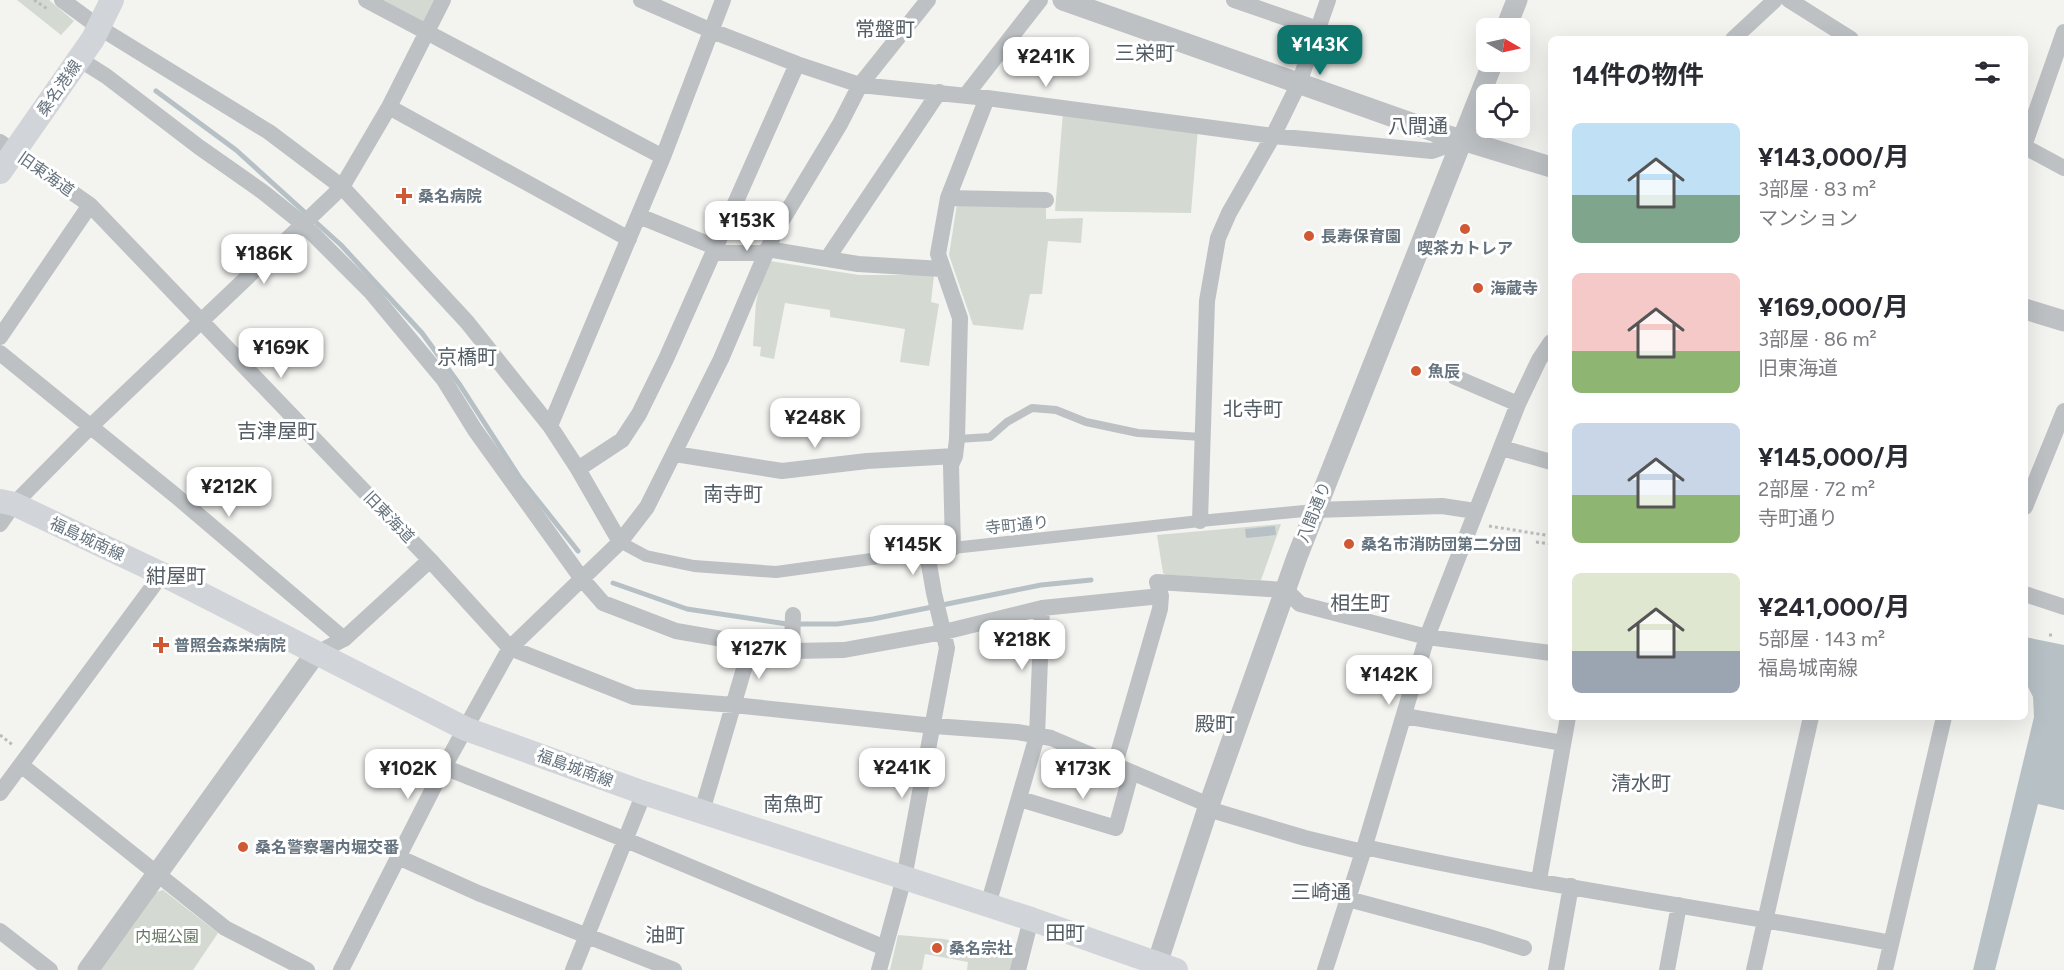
<!DOCTYPE html>
<html lang="ja">
<meta charset="utf-8">
<style>
:root{--surface:#fff;--page:#f2f2f3;--text:#2b2b33;--muted:#7c7c81;--accent:#0f766e}
body{margin:0;font-family:Figtree,"Noto Sans JP",sans-serif;background:var(--page);color:var(--text);height:100vh;display:flex;flex-direction:column;font-size:22px;white-space:nowrap}
*{box-sizing:border-box;margin:0}
p{font-size:20px;color:var(--muted)}
.icon{flex:none;width:33px;height:33px;fill:none;stroke:currentColor;stroke-width:2;stroke-linecap:round;stroke-linejoin:round}
.map{position:relative;flex:1;overflow:hidden}
.side{position:absolute;left:1548px;top:36px;width:480px;height:684px;display:flex;flex-direction:column;background:var(--surface);border-radius:9px;box-shadow:0 6px 24px #0002}
.side>*{flex:none}
.needle{width:39px;rotate:99deg}
.buttons{position:absolute;left:1476px;top:18px;display:grid;gap:12px}
.buttons a{display:grid;place-items:center;width:54px;height:54px;border-radius:9px;background:var(--surface);box-shadow:0 6px 24px #0002;font-size:30px}
.price{position:absolute;translate:-50% -51px;padding:0 14px;border-radius:12px;background:#fff;color:#222;font-size:20px;line-height:39px;filter:drop-shadow(0 2px 3px #0008)}
.price::after{content:'';position:absolute;left:50%;top:36px;width:18px;height:14px;margin-left:-9px;background:inherit;clip-path:polygon(0 0,100% 0,50% 100%)}
.price.current{background:var(--accent);color:#fff}
ul{padding:0;list-style:none}
li{display:flex;align-items:center;gap:18px;height:150px;padding:0 24px}
li span{display:grid;place-items:center;flex:none;width:168px;height:120px;border-radius:9px;color:#555}
li>.icon{margin-inline-start:auto}
span .icon{width:72px;height:72px;fill:#fffc;stroke-width:1}
li b{font-size:26px}
h2{display:flex;justify-content:space-between;align-items:center;height:72px;padding:0 24px;font-size:26px}
.map>svg:first-child{display:block}
.green{fill:#d4dad1}
.water{fill:#b7c1c5}
.lines{fill:none;stroke-linecap:round;stroke-linejoin:round}
.stream{stroke:#b7c1c5;stroke-width:5}
.path{stroke:#b9bbbd;stroke-width:3;stroke-dasharray:3 3;stroke-linecap:butt}
.service{stroke:#bdc1c4;stroke-width:8}
.pedestrian{stroke:#bdc1c4;stroke-width:12}
.minor{stroke:#bdc1c4;stroke-width:16}
.tertiary{stroke:#bdc1c4;stroke-width:21}
.secondary{stroke:#d1d5d9;stroke-width:24}
.poi-dot{fill:#d05934;stroke:#fff;stroke-width:2}
.labels{text-anchor:middle;dominant-baseline:central;stroke-width:6;stroke-linejoin:round;paint-order:stroke}
.street-label{font-size:16px;fill:#65737e;stroke:#fff}
.poi-label{font-size:16px;font-weight:bold;fill:#65737e;stroke:#fff;text-anchor:start}
.park-label{font-size:16px;fill:#677663;stroke:#fff}
.quarter-label{font-size:20px;fill:#525c64;stroke:#fff}
</style>
<div class="map">
<svg width="2064" height="970" viewBox="0 0 2064 970">
<rect width="100%" height="100%" fill="#f3f3f0"/>
<!-- green -->
<path class="green" d="M 17,0 L 49,0 L 74,21 L 61,35 Z
M 383,0 L 435,0 L 424,22 Z
M 1063,112 L 1198,128 L 1191,213 L 1055,211 Z
M 957,204 L 1046,208 L 1046,219 L 1083,218 L 1081,243 L 1048,241 L 1042,294 L 1030,294 L 1023,330 L 973,325 L 949,255 Z
M 770,261 L 859,275 L 934,275 L 931,302 L 939,304 L 929,366 L 900,362 L 905,329 L 830,317 L 830,310 L 785,303 L 774,359 L 760,356 L 761,347 L 753,346 L 756,303 L 764,265 Z
M 1281,524 L 1261,580 L 1166,575 L 1163,573 L 1157,535 Z
M 163,890 L 218,933 L 193,970 L 99,970 L 156,892 Z
M 898,935 L 944,939 L 1014,957 L 1011,970 L 967,970 L 968,962 L 925,954 L 922,970 L 890,970 Z"/>
<!-- water -->
<path class="water" d="M 1275,526 L 1276,535 L 1246,538 L 1245,529 Z
M 2025,637 L 2064,645 L 2064,810 L 2038,804 L 1995,970 L 1973,970 L 2034,717 L 2033,697 L 2025,681 Z"/>
<g class="lines">
<!-- stream -->
<path class="stream" d="M 156,91 L 236,150 L 341,245 L 422,333 L 460,385 L 520,478 L 578,551
M 613,583 L 687,609 L 787,624 L 837,624 L 873,619 L 1041,585 L 1091,580"/>
<!-- path -->
<path class="path" d="M 34,0 L 49,10
M 1489,526 L 1551,536
M 1246,533 L 1249,533
M 1536,542 L 1551,544
M 2049,635 L 2053,635
M 0,735 L 14,746"/>
<!-- service -->
<path class="service" d="M 957,439 L 990,437 L 1007,422 L 1032,408 L 1056,410 L 1086,422 L 1138,433 L 1202,437"/>
<!-- pedestrian -->
<path class="pedestrian" d="M 620,542 L 646,556 L 694,566 L 776,572 L 953,548 L 1200,521 L 1315,510"/>
<!-- minor -->
<path class="minor" d="M 62,0 L 100,28 L 269,132 L 342,187 L 467,322 L 550,426 L 578,469 L 620,542
M 366,0 L 663,157
M 641,0 L 712,31 L 797,64 L 860,85 L 987,98 L 1273,136 L 1432,151 L 1463,140
M 1234,0 L 1318,29
M 1789,0 L 1851,39
M 1733,39 L 1775,0
M 79,59 L 106,76 L 199,147 L 263,192 L 303,224 L 370,291 L 444,380 L 475,430 L 582,579 L 603,603 L 676,631 L 792,651 L 844,650 L 944,632 L 1042,608 L 1161,596 L 1157,582 L 1286,590 L 1300,604 L 1427,637 L 1551,653
M 966,95 L 1040,0
M 389,107 L 629,239
M 0,142 L 90,205 L 430,560 L 510,648 L 634,697 L 734,705 L 934,726 L 1017,732 L 1051,738 L 1209,805
M 2025,143 L 2064,32
M 2025,147 L 2064,168
M 948,198 L 1046,200
M 734,208 L 775,232
M 639,216 L 715,247
M 767,249 L 858,264 L 942,269
M 714,253 L 765,253
M 827,259 L 939,92
M 0,337 L 90,205
M 0,353 L 176,496 L 344,639
M 1455,377 L 1518,404
M 550,426 L 663,157 L 723,0
M 1502,448 L 1551,462
M 675,454 L 782,471 L 867,461 L 955,456
M 578,469 L 622,440 L 639,414 L 666,359 L 797,64
M 2025,507 L 2064,411
M 1315,510 L 1442,506 L 1475,511
M 1200,521 L 1207,301 L 1218,238 L 1229,213 L 1273,136 L 1299,83 L 1328,0
M 0,524 L 14,504 L 91,426 L 342,187 L 389,107 L 443,0
M 953,548 L 951,465 L 955,456 L 957,439 L 960,318 L 938,254 L 948,198 L 987,98
M 2025,594 L 2064,607
M 792,651 L 793,615
M 315,654 L 344,639 L 430,560
M 1404,716 L 1563,743
M 1115,764 L 1160,609 L 1161,596
M 21,765 L 225,928 L 307,970
M 444,767 L 626,840 L 885,948
M 0,793 L 162,574
M 1020,799 L 1116,828 L 1131,773
M 1208,809 L 1305,838 L 1363,852
M 702,811 L 751,645
M 1365,847 C 1539,886 1716,909 1891,943
M 398,857 L 478,893 L 674,970
M 1539,880 L 1568,717
M 1348,899 L 1486,936 L 1524,948
M 988,905 L 1037,736 L 1042,608
M 0,931 L 50,970
M 341,970 L 444,767 L 510,648 L 620,542 L 647,507 L 721,359 L 775,232 L 840,124 L 860,85 L 928,0
M 573,970 L 644,793
M 879,970 L 904,878 L 947,648 L 934,593 L 927,553
M 1018,970 L 1031,919
M 1325,970 L 1363,852 L 1427,637 L 1518,404 L 1539,360 L 1551,342
M 1556,970 L 1571,886
M 1667,970 L 1679,905
M 1754,970 L 1811,717
M 1885,970 L 1944,717"/>
<!-- tertiary -->
<path class="tertiary" d="M 1063,0 L 1439,133 L 1551,167
M 1506,28 L 1517,0
M 2025,309 L 2064,321
M 88,970 L 315,654
M 1155,970 L 1209,805 L 1297,557 L 1493,62"/>
<!-- secondary -->
<path class="secondary" d="M 0,172 L 93,39 L 112,0
M 0,501 L 14,504 L 162,574 L 466,729 L 644,793 L 1031,919 L 1176,970"/>
</g>
<!-- markers -->
<g class="poi-dot">
<path d="M401 187h6v6h6v6h-6v6h-6v-6h-6v-6h6z"/>
<circle cx="1465" cy="229" r="6"/>
<circle cx="1309" cy="236" r="6"/>
<circle cx="1478" cy="288" r="6"/>
<circle cx="1416" cy="371" r="6"/>
<circle cx="1349" cy="544" r="6"/>
<path d="M158 636h6v6h6v6h-6v6h-6v-6h-6v-6h6z"/>
<circle cx="243" cy="847" r="6"/>
<circle cx="937" cy="948" r="6"/>
</g>
<g class="labels">
<!-- street labels -->
<g class="street-label">
<text transform="translate(59 88) rotate(-55)">桑名港線</text>
<text transform="translate(46 174) rotate(35)">旧東海道</text>
<text transform="translate(1314 512) rotate(-68)">八間通り</text>
<text transform="translate(389 517) rotate(46)">旧東海道</text>
<text transform="translate(1017 525) rotate(-6)">寺町通り</text>
<text transform="translate(87 539) rotate(25)">福島城南線</text>
<text transform="translate(575 768) rotate(20)">福島城南線</text>
</g>
<!-- poi labels -->
<g class="poi-label">
<text x="418" y="196">桑名病院</text>
<text x="1321" y="236">長寿保育園</text>
<text x="1465" y="248" text-anchor="middle">喫茶カトレア</text>
<text x="1490" y="288">海蔵寺</text>
<text x="1428" y="371">魚辰</text>
<text x="1361" y="544">桑名市消防団第二分団</text>
<text x="174" y="645">普照会森栄病院</text>
<text x="255" y="847">桑名警察署内堀交番</text>
<text x="949" y="948">桑名宗社</text>
</g>
<!-- park labels -->
<g class="park-label">
<text x="167" y="936">内堀公園</text>
</g>
<!-- quarter labels -->
<g class="quarter-label">
<text x="885" y="29">常盤町</text>
<text x="1145" y="53">三栄町</text>
<text x="1418" y="126">八間通</text>
<text x="467" y="357">京橋町</text>
<text x="1253" y="409">北寺町</text>
<text x="277" y="431">吉津屋町</text>
<text x="733" y="494">南寺町</text>
<text x="176" y="576">紺屋町</text>
<text x="1360" y="603">相生町</text>
<text x="1215" y="724">殿町</text>
<text x="1641" y="783">清水町</text>
<text x="793" y="804">南魚町</text>
<text x="1321" y="892">三崎通</text>
<text x="1065" y="933">田町</text>
<text x="665" y="935">油町</text>
</g>
</g>
</svg>
<div class="buttons">
<a><svg class="needle" viewBox="-14 -14 28 28"><path d="M0-13l5 13h-10z" fill="#e53935"/><path d="M0 13l5-13h-10z" fill="#7c7c81"/></svg></a>
<a><svg class="icon" aria-label="locate" viewBox="0 0 24 24"><circle cx="12" cy="12" r="6"/><path d="M12 2v4M12 18v4M2 12h4M18 12h4"/></svg></a>
</div>
<b class="price current" style="left:1320px;top:76px">¥143K</b>
<b class="price" style="left:1046px;top:88px">¥241K</b>
<b class="price" style="left:747px;top:252px">¥153K</b>
<b class="price" style="left:264px;top:285px">¥186K</b>
<b class="price" style="left:281px;top:379px">¥169K</b>
<b class="price" style="left:815px;top:449px">¥248K</b>
<b class="price" style="left:229px;top:518px">¥212K</b>
<b class="price" style="left:913px;top:576px">¥145K</b>
<b class="price" style="left:1022px;top:671px">¥218K</b>
<b class="price" style="left:759px;top:680px">¥127K</b>
<b class="price" style="left:1389px;top:706px">¥142K</b>
<b class="price" style="left:902px;top:799px">¥241K</b>
<b class="price" style="left:408px;top:800px">¥102K</b>
<b class="price" style="left:1083px;top:800px">¥173K</b>
<section class="side">
<h2>14件の物件<svg class="icon" aria-label="filters" viewBox="0 0 24 24"><path d="M4 7h16M4 17h16"/><circle cx="9" cy="7" r="2"/><circle cx="15" cy="17" r="2"/></svg></h2>
<ul>
<li><span style="background:linear-gradient(#bfe0f5 60%,#7fa58c 0)"><svg class="icon" aria-label="home" viewBox="0 0 24 24"><path d="M3 11l9-7 9 7M6 9v11h12V9"/></svg></span><div><b>¥143,000/月</b><p>3部屋 · 83 m²</p><p>マンション</p></div></li>
<li><span style="background:linear-gradient(#f6c9c9 65%,#8fb573 0)"><svg class="icon" aria-label="home" viewBox="0 0 24 24"><path d="M3 11l9-7 9 7M6 9v11h12V9"/></svg></span><div><b>¥169,000/月</b><p>3部屋 · 86 m²</p><p>旧東海道</p></div></li>
<li><span style="background:linear-gradient(#c9d6e8 60%,#8fb573 0)"><svg class="icon" aria-label="home" viewBox="0 0 24 24"><path d="M3 11l9-7 9 7M6 9v11h12V9"/></svg></span><div><b>¥145,000/月</b><p>2部屋 · 72 m²</p><p>寺町通り</p></div></li>
<li><span style="background:linear-gradient(#dfe7d0 65%,#9aa5b1 0)"><svg class="icon" aria-label="home" viewBox="0 0 24 24"><path d="M3 11l9-7 9 7M6 9v11h12V9"/></svg></span><div><b>¥241,000/月</b><p>5部屋 · 143 m²</p><p>福島城南線</p></div></li>
</ul>
</section>
</div>
